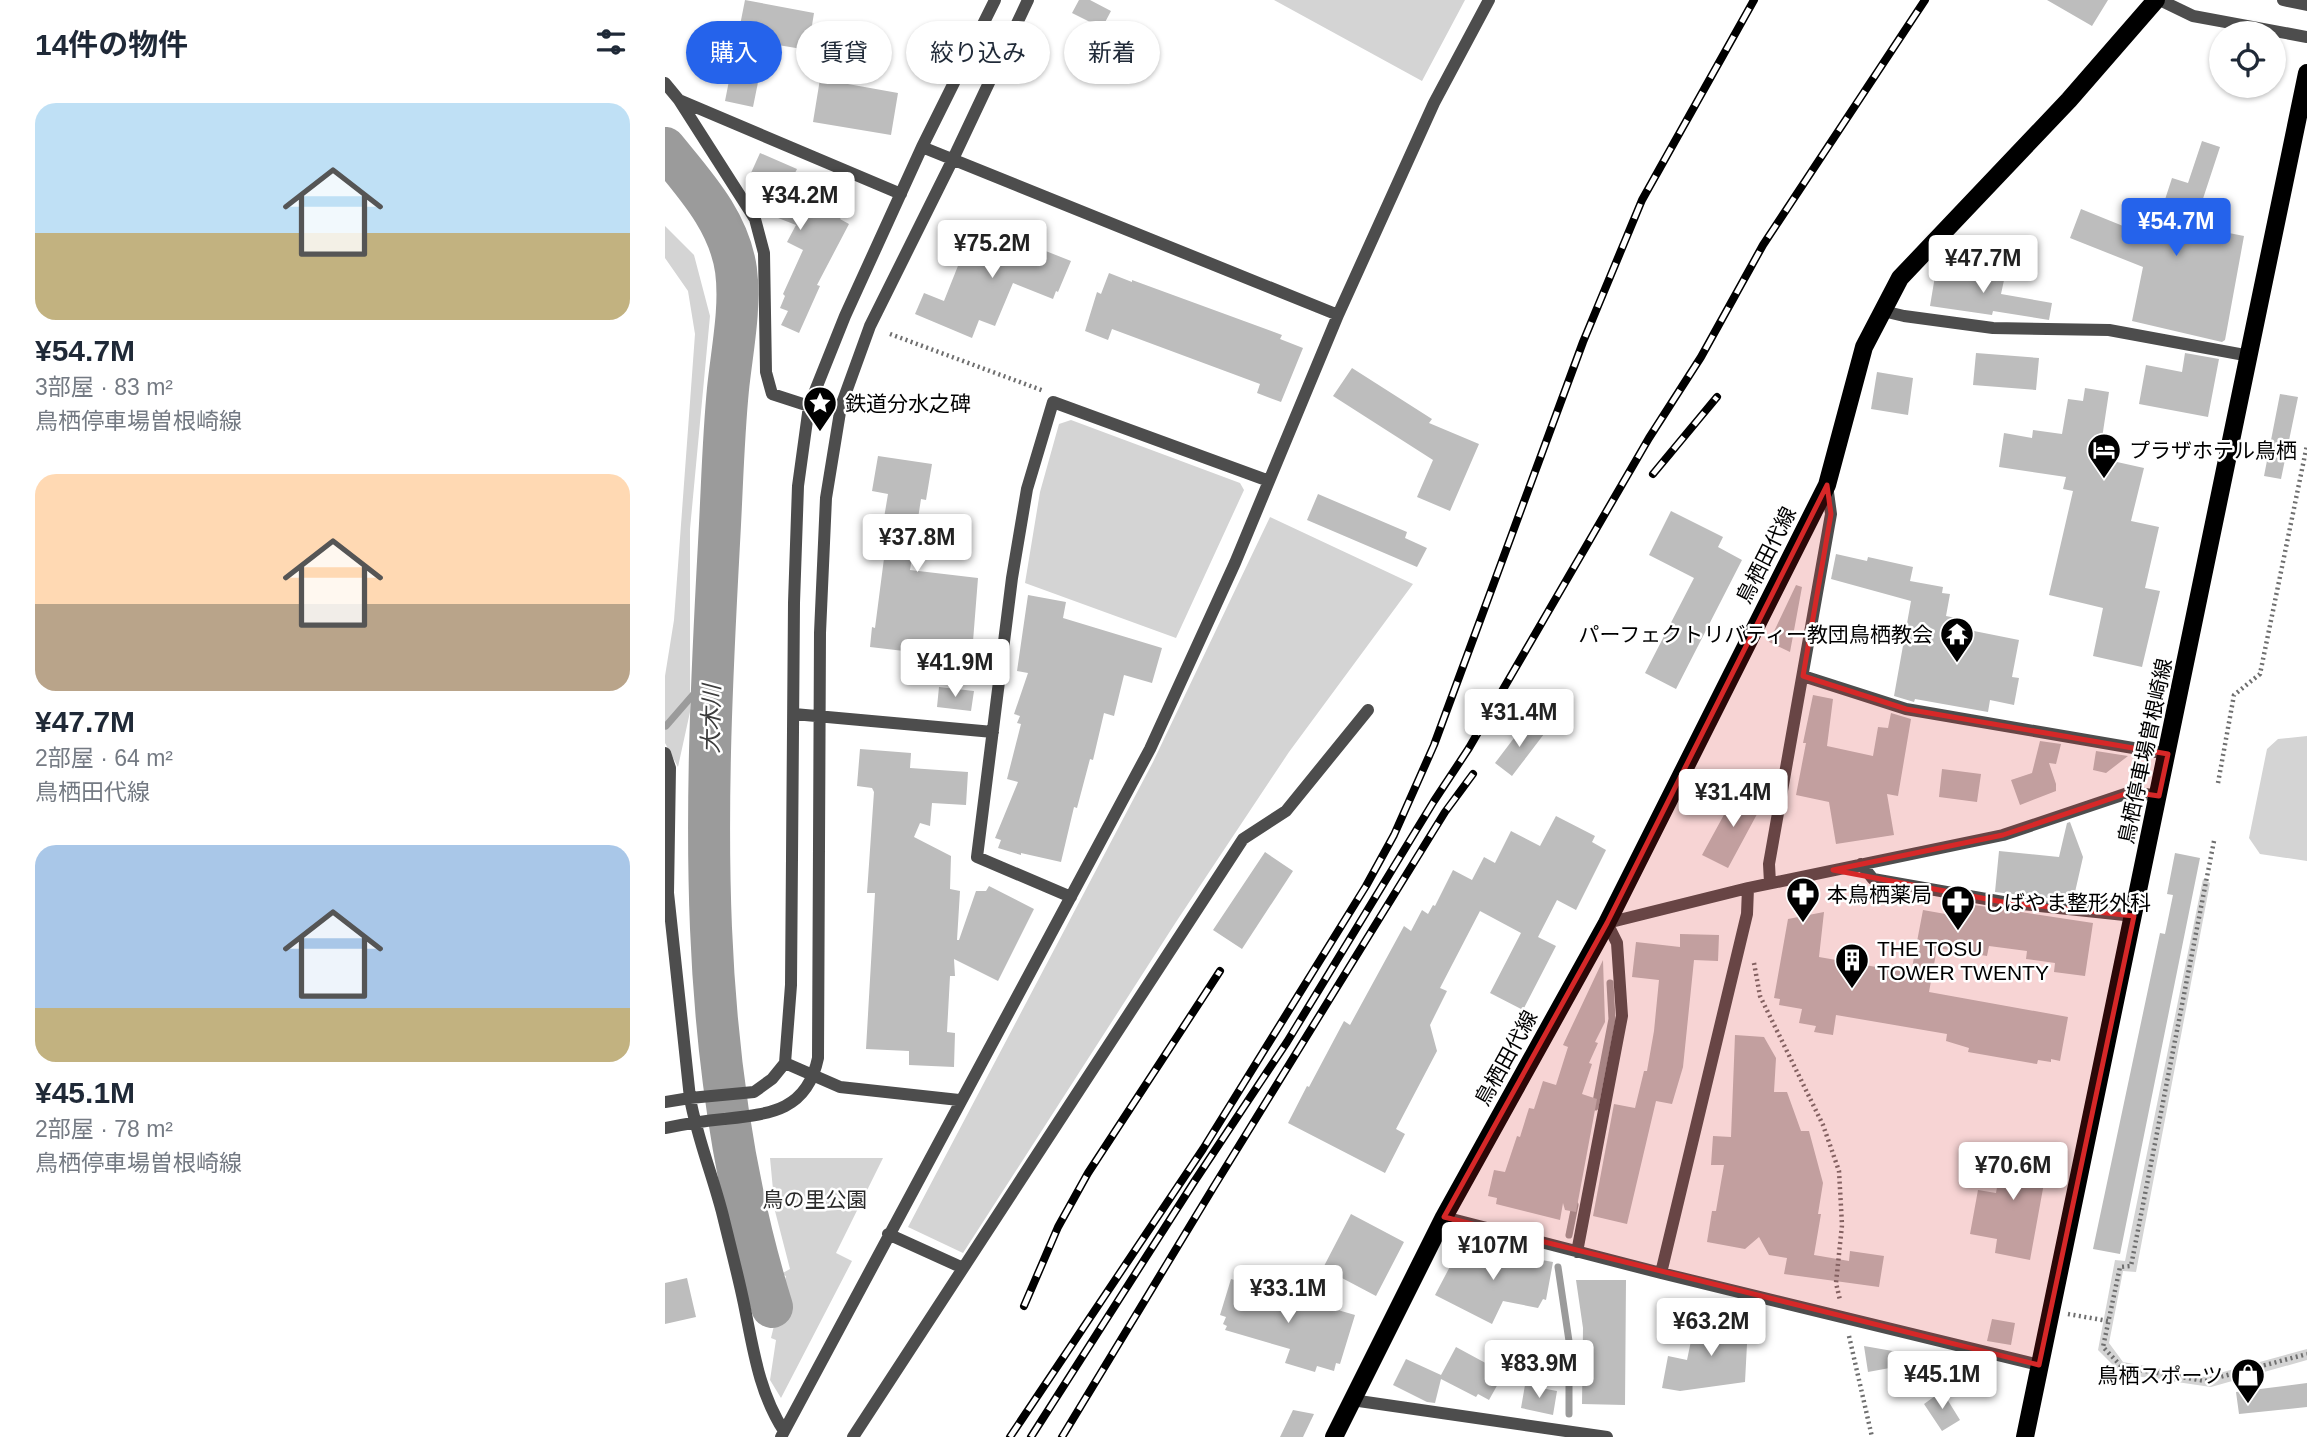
<!DOCTYPE html>
<html lang="ja">
<meta charset="utf-8">
<style>
:root{--surface:#fff;--page:#f6f6f7;--text:#1f2937;--muted:#747a83;--accent:#2563eb}
body{margin:0;font-family:Helvetica,"Noto Sans JP",sans-serif;background:var(--page);color:var(--text);height:100vh;display:flex;flex-direction:column;font-size:26px;white-space:nowrap}
*{box-sizing:border-box;margin:0}
p{font-size:23px;color:var(--muted)}
.icon{flex:none;width:38px;height:38px;fill:none;stroke:currentColor;stroke-width:2;stroke-linecap:round;stroke-linejoin:round}
.map{position:relative;flex:1;overflow:hidden}
.side{display:flex;flex-direction:column;background:var(--surface);width:665px}
.side>*{flex:none}
.hud{position:absolute;left:21px;top:21px;width:665px;height:63px;display:flex;gap:14px}
.tools{position:absolute;left:1544px;top:21px;display:grid;gap:14px}
.tools a{display:grid;place-items:center;width:77px;height:77px;border-radius:50%;background:var(--surface);box-shadow:0 2px 5px #0004;font-size:35px}
.price{position:absolute;translate:-50% -60px;padding:0 16px;border-radius:7px;background:#fff;color:#222;font-size:23px;line-height:46px;filter:drop-shadow(0 2px 4px #0008)}
.price::after{content:'';position:absolute;left:50%;top:42px;width:21px;height:16px;margin-left:-10px;background:inherit;clip-path:polygon(0 0,100% 0,50% 100%)}
.price.current{background:var(--accent);color:#fff}
ul{padding:0;list-style:none}
li{display:grid;align-content:center;gap:14px;height:371px;padding:0 35px}
li span{display:grid;place-items:center;height:217px;border-radius:21px;color:#555}
li>.icon{margin-inline-start:auto}
span .icon{width:126px;height:126px;fill:#fffc;stroke-width:1}
li b{font-size:30px}
h2{display:flex;justify-content:space-between;align-items:center;height:84px;padding:0 35px;font-size:30px}
.chip{padding:0 24px;border-radius:32px;background:var(--surface);box-shadow:0 2px 5px #0004;font-size:24px;line-height:63px}
.chip.current{background:var(--accent);color:#fff}
main{display:flex;flex:1;min-height:0}
.map>svg:first-child{display:block}
.green{fill:#d4d4d4}
.lines{fill:none;stroke-linecap:round;stroke-linejoin:round}
.stream{stroke:#9b9b9b;stroke-width:7}
.river{stroke:#9b9b9b;stroke-width:42}
.building{fill:#bdbdbd}
.path{stroke:#6f6f6f;stroke-width:4.5;stroke-dasharray:2 3.5;stroke-linecap:butt}
.minor{stroke:#4d4d4d;stroke-width:12}
.major{stroke:#000;stroke-width:18}
.rail-casing{stroke:#000;stroke-width:8}
.rail{stroke:#fff;stroke-width:5;stroke-dasharray:16;stroke-linecap:butt}
.marked{fill:#d62828;fill-opacity:0.2;stroke:#d62828;stroke-width:5;stroke-linejoin:round}
.labels{text-anchor:middle;dominant-baseline:central;stroke-width:5;stroke-linejoin:round;paint-order:stroke}
.poi-label{font-size:21px;fill:#000;stroke:#fff;text-anchor:start}
.street-label{font-size:21px;fill:#000;stroke:#fff}
.park-label{font-size:21px;fill:#2b2b2b;stroke:#fff}
.water-label{font-size:23px;font-style:italic;fill:#3c3c3c;stroke:#fff}
</style>
<main>
<section class="side">
<h2>14件の物件<svg class="icon" aria-label="filters" viewBox="0 0 24 24"><path d="M4 7h16M4 17h16"/><circle cx="9" cy="7" r="2"/><circle cx="15" cy="17" r="2"/></svg></h2>
<ul>
<li><span style="background:linear-gradient(#bfe0f5 60%,#c2b280 0)"><svg class="icon" aria-label="home" viewBox="0 0 24 24"><path d="M3 11l9-7 9 7M6 9v11h12V9"/></svg></span><div><b>¥54.7M</b><p>3部屋 · 83 m²</p><p>鳥栖停車場曽根崎線</p></div></li>
<li><span style="background:linear-gradient(#ffd9b3 60%,#b9a48a 0)"><svg class="icon" aria-label="home" viewBox="0 0 24 24"><path d="M3 11l9-7 9 7M6 9v11h12V9"/></svg></span><div><b>¥47.7M</b><p>2部屋 · 64 m²</p><p>鳥栖田代線</p></div></li>
<li><span style="background:linear-gradient(#a9c7e8 75%,#c2b280 0)"><svg class="icon" aria-label="home" viewBox="0 0 24 24"><path d="M3 11l9-7 9 7M6 9v11h12V9"/></svg></span><div><b>¥45.1M</b><p>2部屋 · 78 m²</p><p>鳥栖停車場曽根崎線</p></div></li>
</ul>
</section>
<div class="map">
<svg width="1642" height="1437" viewBox="0 0 1642 1437">
<rect width="100%" height="100%" fill="#fff"/>
<!-- green -->
<path class="green" d="M 609,0 L 800,0 L 757,81 Z
M 0,226 L 29,255 L 45,316 L 25,529 L 25,712 L 13,767 L 0,743 L 0,676 L 9,620 L 30,334 L 23,291 L 0,258 Z
M 406,420 L 575,483 L 579,490 L 511,638 L 360,583 L 375,492 L 394,424 Z
M 605,517 L 748,584 L 624,752 L 511,922 L 298,1253 L 243,1227 L 488,762 Z
M 1642,736 L 1642,861 L 1595,854 L 1584,838 L 1602,749 L 1613,739 Z
M 1538,879 L 1545,883 L 1471,1272 L 1458,1271 L 1444,1343 L 1458,1362 L 1540,1377 L 1642,1349 L 1642,1360 L 1546,1387 L 1457,1374 L 1433,1350 L 1450,1260 L 1460,1261 Z
M 105,1158 L 218,1158 L 171,1253 L 187,1261 L 116,1398 L 105,1380 L 111,1340 L 106,1338 L 121,1276 L 116,1274 L 125,1269 L 110,1211 Z"/>
<g class="lines">
<!-- stream -->
<path class="stream" d="M 1,726 L 47,673
M 930,1107 L 947,1019 L 945,983
M 904,1235 L 910,1205
M 893,1267 L 904,1341 L 904,1414"/>
<!-- river -->
<path class="river" d="M 0,148 C 30,185 64,221 71,270 C 76,308 67,350 63,389 C 58,440 57,492 54,543 C 40,801 29,1058 107,1307"/>
</g>
<!-- building -->
<path class="building" d="M 80,0 L 149,13 L 143,50 L 101,43 L 88,107 L 60,101 Z
M 414,0 L 425,0 L 446,11 L 437,28 L 407,13 Z
M 1382,0 L 1443,0 L 1427,26 Z
M 155,79 L 233,93 L 226,135 L 148,122 Z
M 1537,141 L 1555,147 L 1529,226 L 1579,236 L 1560,340 L 1557,342 L 1467,321 L 1478,267 L 1405,238 L 1416,209 L 1463,228 L 1467,218 L 1487,226 L 1490,217 L 1494,218 L 1507,178 L 1523,183 Z
M 95,153 L 132,169 L 130,173 L 146,179 L 140,192 L 179,213 L 175,219 L 184,224 L 152,285 L 155,286 L 134,333 L 116,325 L 123,311 L 115,308 L 120,296 L 118,294 L 138,250 L 122,242 L 131,225 L 108,216 L 115,202 L 90,191 L 92,188 L 81,184 Z
M 310,223 L 406,261 L 393,292 L 391,291 L 388,299 L 348,283 L 330,326 L 314,320 L 307,338 L 250,314 L 259,293 L 279,301 Z
M 1316,266 L 1341,271 L 1336,294 L 1387,303 L 1384,320 L 1328,311 L 1327,315 L 1265,306 L 1271,270 L 1314,276 Z
M 444,273 L 467,282 L 467,280 L 617,335 L 615,339 L 638,348 L 616,402 L 592,393 L 595,384 L 447,329 L 443,340 L 420,331 L 432,292 L 436,294 Z
M 1311,353 L 1374,358 L 1371,390 L 1308,385 Z
M 1520,353 L 1554,359 L 1543,417 L 1474,404 L 1481,365 L 1517,372 Z
M 687,368 L 767,419 L 764,423 L 814,444 L 785,511 L 752,497 L 768,460 L 668,396 Z
M 1212,372 L 1248,378 L 1243,415 L 1206,409 Z
M 1420,388 L 1444,392 L 1434,458 L 1479,468 L 1466,521 L 1494,527 L 1480,588 L 1495,591 L 1477,667 L 1428,656 L 1438,608 L 1384,595 L 1408,491 L 1398,489 L 1401,477 L 1334,467 L 1339,433 L 1367,438 L 1368,430 L 1397,434 L 1403,399 L 1418,401 Z
M 1615,394 L 1633,397 L 1616,479 L 1599,476 Z
M 213,456 L 267,464 L 261,500 L 256,499 L 245,570 L 313,578 L 307,654 L 240,646 L 239,651 L 205,647 L 207,627 L 210,628 L 221,543 L 215,542 L 223,494 L 207,491 Z
M 653,494 L 742,532 L 740,538 L 762,548 L 752,567 L 642,520 Z
M 1006,511 L 1058,537 L 1053,547 L 1077,560 L 1011,689 L 980,673 L 1029,578 L 984,555 Z
M 1171,554 L 1202,561 L 1203,557 L 1248,567 L 1245,581 L 1278,587 L 1277,593 L 1285,594 L 1281,616 L 1301,620 L 1299,629 L 1354,640 L 1347,677 L 1354,678 L 1349,705 L 1325,700 L 1323,712 L 1250,699 L 1249,702 L 1229,696 L 1246,601 L 1166,579 Z
M 1131,585 L 1137,587 L 1125,652 L 1104,642 Z
M 363,595 L 401,602 L 398,618 L 497,648 L 487,683 L 459,675 L 449,716 L 439,713 L 428,760 L 425,759 L 412,808 L 409,807 L 396,862 L 356,853 L 356,855 L 333,848 L 336,840 L 330,838 L 353,782 L 342,779 L 356,724 L 352,723 L 355,716 L 349,714 L 363,673 L 352,671 Z
M 274,687 L 309,691 L 306,711 L 272,707 Z
M 1148,695 L 1168,699 L 1162,746 L 1208,756 L 1213,727 L 1223,728 L 1226,713 L 1246,719 L 1233,796 L 1222,794 L 1229,835 L 1171,844 L 1164,802 L 1131,795 L 1141,743 L 1138,743 Z
M 862,721 L 879,734 L 847,776 L 830,763 Z
M 1375,741 L 1396,744 L 1391,764 L 1384,763 L 1391,784 L 1391,791 L 1355,805 L 1346,780 L 1367,773 Z
M 195,749 L 246,753 L 245,768 L 303,772 L 301,805 L 267,803 L 265,826 L 255,823 L 249,837 L 286,856 L 285,889 L 295,891 L 292,940 L 294,940 L 311,891 L 321,891 L 324,886 L 369,909 L 333,981 L 289,959 L 290,976 L 285,976 L 282,1032 L 290,1033 L 289,1067 L 244,1065 L 244,1051 L 201,1049 L 210,893 L 202,893 L 209,792 L 207,788 L 192,786 Z
M 1431,751 L 1463,756 L 1441,773 L 1428,770 Z
M 1277,769 L 1316,774 L 1312,802 L 1274,797 Z
M 1073,789 L 1098,803 L 1063,868 L 1037,855 Z
M 891,816 L 930,836 L 927,842 L 941,850 L 911,910 L 892,900 L 873,937 L 891,946 L 858,1010 L 825,993 L 856,933 L 815,911 L 775,988 L 782,991 L 765,1025 L 772,1051 L 731,1129 L 740,1134 L 720,1173 L 623,1123 L 642,1086 L 644,1087 L 679,1021 L 685,1025 L 739,926 L 746,931 L 757,910 L 763,914 L 768,905 L 770,906 L 788,870 L 807,880 L 819,857 L 830,863 L 846,831 L 875,846 Z
M 1405,822 L 1418,857 L 1408,901 L 1330,892 L 1334,851 L 1394,857 L 1402,823 Z
M 600,852 L 628,871 L 577,949 L 548,930 Z
M 1510,853 L 1535,858 L 1455,1254 L 1428,1249 L 1495,933 L 1500,934 L 1508,895 L 1502,894 Z
M 1289,902 L 1428,923 L 1420,976 L 1389,972 L 1390,963 L 1361,959 L 1362,951 L 1324,946 L 1322,956 L 1272,948 L 1264,992 L 1403,1017 L 1395,1061 L 1386,1059 L 1386,1062 L 1373,1060 L 1372,1064 L 1303,1052 L 1304,1048 L 1281,1041 L 1282,1034 L 1171,1015 L 1168,1035 L 1149,1032 L 1151,1026 L 1134,1023 L 1137,1009 L 1114,1005 L 1115,999 L 1109,998 L 1123,919 L 1159,912 L 1154,957 L 1246,973 L 1258,910 L 1286,915 Z
M 1015,934 L 1054,935 L 1053,961 L 1029,960 L 1018,1067 L 1007,1104 L 991,1101 L 962,1224 L 928,1216 L 949,1104 L 970,1108 L 979,1071 L 982,1071 L 989,1031 L 994,980 L 967,977 L 971,942 L 1015,947 Z
M 938,960 L 940,1022 L 930,1042 L 933,1043 L 924,1063 L 927,1064 L 917,1094 L 932,1099 L 911,1212 L 900,1210 L 898,1203 L 895,1220 L 831,1204 L 832,1198 L 823,1196 L 829,1170 L 840,1172 L 852,1136 L 855,1137 L 864,1108 L 869,1109 L 878,1081 L 891,1085 L 903,1047 L 898,1045 Z
M 1070,1035 L 1099,1037 L 1111,1058 L 1109,1092 L 1122,1092 L 1136,1131 L 1144,1131 L 1158,1183 L 1153,1214 L 1156,1214 L 1149,1255 L 1184,1261 L 1185,1251 L 1219,1256 L 1214,1287 L 1119,1274 L 1122,1258 L 1104,1255 L 1094,1237 L 1080,1249 L 1042,1242 L 1047,1211 L 1051,1211 L 1059,1165 L 1046,1165 L 1048,1136 L 1066,1137 Z
M 1340,1142 L 1385,1150 L 1365,1260 L 1330,1253 L 1332,1239 L 1305,1234 L 1313,1190 L 1331,1193 Z
M 686,1214 L 739,1242 L 711,1296 L 658,1268 Z
M 800,1238 L 858,1267 L 860,1257 L 888,1262 L 881,1300 L 878,1299 L 873,1308 L 838,1301 L 827,1324 L 770,1295 Z
M 22,1278 L 31,1317 L 0,1324 L 0,1283 Z
M 566,1279 L 690,1315 L 675,1364 L 671,1363 L 669,1371 L 652,1366 L 650,1372 L 620,1363 L 625,1349 L 560,1330 L 562,1326 L 558,1324 L 561,1317 L 555,1315 Z
M 911,1280 L 961,1280 L 960,1405 L 917,1404 L 918,1328 Z
M 1039,1315 L 1083,1325 L 1080,1382 L 1015,1391 L 997,1388 L 1003,1356 L 1022,1360 L 1026,1341 L 1033,1342 Z
M 1327,1319 L 1350,1323 L 1346,1345 L 1322,1341 Z
M 1199,1346 L 1268,1358 L 1268,1360 L 1203,1372 Z
M 791,1347 L 839,1373 L 824,1400 L 813,1394 L 811,1397 L 776,1379 L 770,1403 L 762,1402 L 728,1385 L 741,1359 L 776,1375 Z
M 1264,1361 L 1277,1381 L 1260,1392 L 1247,1373 Z
M 1642,1383 L 1642,1407 L 1574,1414 L 1571,1392 Z
M 860,1385 L 892,1391 L 888,1415 L 856,1408 Z
M 1277,1391 L 1295,1420 L 1277,1431 L 1259,1404 Z
M 628,1410 L 649,1414 L 638,1437 L 615,1437 Z"/>
<g class="lines">
<!-- path -->
<path class="path" d="M 225,334 L 379,391
M 1553,783 L 1569,695 L 1595,674 L 1642,445
M 1549,841 L 1466,1266 L 1455,1267 L 1438,1347 L 1457,1367 L 1540,1381 L 1642,1354
M 1089,963 L 1095,996 L 1158,1125 L 1174,1171 L 1177,1225 L 1171,1283 L 1175,1300
M 1403,1314 L 1443,1321
M 1184,1336 L 1207,1437"/>
<!-- minor -->
<path class="minor" d="M 1495,0 L 1528,16 L 1642,37
M 1618,0 L 1642,5
M 0,83 L 14,100 L 90,219 L 99,253 L 101,372 L 107,394 L 144,406
M 14,100 L 236,194
M 257,147 L 673,315
M 1218,311 L 1239,316 L 1328,328 L 1444,330 L 1585,356
M 1138,676 L 1241,709 L 1503,754
M 129,714 L 328,732
M 0,753 L 5,768 L 3,893 L 25,1098 C 32,1138 48,1176 58,1216 C 65,1245 73,1275 79,1304 C 88,1348 94,1393 119,1431
M 1196,864 L 1208,879 L 1338,902 L 1469,916
M 1105,883 L 1104,864 L 1166,514 L 1162,485
M 406,897 L 312,857 L 347,578 L 362,489 L 388,402 L 604,481
M 120,1063 L 175,1087 L 294,1100
M 0,1102 L 25,1098 L 89,1092 L 107,1079 L 120,1063 L 126,985 L 129,603 L 133,486 L 144,406 L 180,316 L 257,147 L 330,0
M 0,1128 C 20,1124 39,1121 59,1119 C 105,1114 142,1111 153,1058 L 155,633 L 161,498 L 176,406 L 205,326 L 288,159 L 363,0
M 779,1217 L 996,1273 L 1374,1365
M 223,1234 L 298,1268
M 912,1252 L 957,1016 L 952,943 L 942,923 L 1083,888 L 1338,835 L 1466,792 L 1494,796
M 996,1273 L 1082,914 L 1083,888
M 687,1400 L 942,1437
M 116,1437 L 485,749 L 570,563 L 673,315 L 769,103 L 824,0
M 188,1437 L 578,839 L 621,811 L 703,710"/>
<!-- major -->
<path class="major" d="M 669,1437 L 779,1217 L 942,923 L 1162,485 L 1199,347 L 1235,278 L 1404,100 L 1491,0
M 1360,1437 L 1642,73"/>
<!-- rail casing -->
<g class="rail-casing">
<path id="rail" d="M 988,474 L 1052,397
M 359,1306 L 393,1227 L 423,1173 L 555,971
M 345,1437 L 538,1149 L 701,886 L 729,835 L 769,745 L 918,342 L 977,200 L 1089,0
M 366,1437 L 529,1182 L 622,1042 L 769,801 L 804,748 L 984,438 L 1036,357 L 1098,245 L 1260,0
M 397,1437 L 548,1188 L 780,812 L 808,774"/>
</g>
<!-- rail -->
<use href="#rail" class="rail"/>
</g>
<!-- marked area -->
<path class="marked" d="M 1162,485 L 1166,514 L 1138,676 L 1241,709 L 1503,754 L 1494,796 L 1466,792 L 1338,835 L 1168,870 L 1338,902 L 1469,916 L 1374,1365 L 779,1217 L 942,923 Z"/>
<!-- icons -->
<defs>
<g id="sight-pin" transform="scale(1.75)"><path d="M0 17L-7.5 6A9.5 9.5 0 1 1 7.5 6Z" fill="#000" stroke="#fff"/><path d="M0-6L1.8-2.2L6-1.7L2.9 1.2L3.7 5.4L0 3.3L-3.7 5.4L-2.9 1.2L-6-1.7L-1.8-2.2Z" fill="#fff"/></g>
<g id="hotel-pin" transform="scale(1.75)"><path d="M0 17L-7.5 6A9.5 9.5 0 1 1 7.5 6Z" fill="#000" stroke="#fff"/><path d="M-6-4.5h1.5V1H6V5H4.5V3h-9V5H-6ZM-4 0a1.8 1.8 0 1 1 3.6 0ZM.5 0V-2.5h3Q6-2.5 6 0Z" fill="#fff"/></g>
<g id="temple-pin" transform="scale(1.75)"><path d="M0 17L-7.5 6A9.5 9.5 0 1 1 7.5 6Z" fill="#000" stroke="#fff"/><path d="M0-6L5-2H3V0L6.5 2.5H4V6H1.5V3h-3V6H-4V2.5H-6.5L-3 0V-2H-5Z" fill="#fff"/></g>
<g id="pharmacy-pin" transform="scale(1.75)"><path d="M0 17L-7.5 6A9.5 9.5 0 1 1 7.5 6Z" fill="#000" stroke="#fff"/><path d="M-2-6h4v4h4v4h-4v4h-4v-4h-4v-4h4Z" fill="#fff"/></g>
<g id="building-pin" transform="scale(1.75)"><path d="M0 17L-7.5 6A9.5 9.5 0 1 1 7.5 6Z" fill="#000" stroke="#fff"/><path d="M-4-6H4V6H1V3H-1V6H-4ZM-2.5-4.3h1.7v1.8h-1.7ZM.8-4.3h1.7v1.8H.8ZM-2.5-1h1.7V.8h-1.7ZM.8-1h1.7V.8H.8Z" fill="#fff"/></g>
<g id="shop-pin" transform="scale(1.75)"><path d="M0 17L-7.5 6A9.5 9.5 0 1 1 7.5 6Z" fill="#000" stroke="#fff"/><path d="M-5-2.5h2.3a2.7 3.5 0 0 1 5.4 0H5L5.5 6h-11ZM-1.5-2.5h3a1.5 2.3 0 0 0-3 0Z" fill="#fff"/></g>
</defs>
<g fill-rule="evenodd">
<use href="#sight-pin" x="155" y="403"/>
<use href="#hotel-pin" x="1439" y="450"/>
<use href="#temple-pin" x="1292" y="634"/>
<use href="#pharmacy-pin" x="1138" y="894"/>
<use href="#pharmacy-pin" x="1293" y="902"/>
<use href="#building-pin" x="1187" y="960"/>
<use href="#shop-pin" x="1583" y="1375"/>
</g>
<g class="labels">
<!-- poi labels -->
<g class="poi-label">
<text x="180" y="403">鉄道分水之碑</text>
<text x="1464" y="450">プラザホテル鳥栖</text>
<text x="1268" y="634" text-anchor="end">パーフェクトリバティー教団鳥栖教会</text>
<text x="1162" y="894">本鳥栖薬局</text>
<text x="1318" y="902">しばやま整形外科</text>
<text x="1212" y="948">THE TOSU<tspan x="1212" dy="24">TOWER TWENTY</tspan></text>
<text x="1558" y="1375" text-anchor="end">鳥栖スポーツ</text>
</g>
<!-- street labels -->
<g class="street-label">
<text transform="translate(1101 555) rotate(-63)">鳥栖田代線</text>
<text transform="translate(1480 751) rotate(-78)">鳥栖停車場曽根崎線</text>
<text transform="translate(841 1058) rotate(-61)">鳥栖田代線</text>
</g>
<!-- park labels -->
<g class="park-label">
<text x="150" y="1199">鳥の里公園</text>
</g>
<!-- water labels -->
<g class="water-label">
<text transform="translate(46 719) rotate(-89)">大木川</text>
</g>
</g>
</svg>
<div class="tools">
<a><svg class="icon" aria-label="locate" viewBox="0 0 24 24"><circle cx="12" cy="12" r="6"/><path d="M12 2v4M12 18v4M2 12h4M18 12h4"/></svg></a>
</div>
<b class="price" style="left:135px;top:232px">¥34.2M</b>
<b class="price current" style="left:1511px;top:258px">¥54.7M</b>
<b class="price" style="left:327px;top:280px">¥75.2M</b>
<b class="price" style="left:1318px;top:295px">¥47.7M</b>
<b class="price" style="left:252px;top:574px">¥37.8M</b>
<b class="price" style="left:290px;top:699px">¥41.9M</b>
<b class="price" style="left:854px;top:749px">¥31.4M</b>
<b class="price" style="left:1068px;top:829px">¥31.4M</b>
<b class="price" style="left:1348px;top:1202px">¥70.6M</b>
<b class="price" style="left:828px;top:1282px">¥107M</b>
<b class="price" style="left:623px;top:1325px">¥33.1M</b>
<b class="price" style="left:1046px;top:1358px">¥63.2M</b>
<b class="price" style="left:874px;top:1400px">¥83.9M</b>
<b class="price" style="left:1277px;top:1411px">¥45.1M</b>
<div class="hud">
<a class="chip current">購入</a>
<a class="chip">賃貸</a>
<a class="chip">絞り込み</a>
<a class="chip">新着</a>
</div>
</div>
</main>
